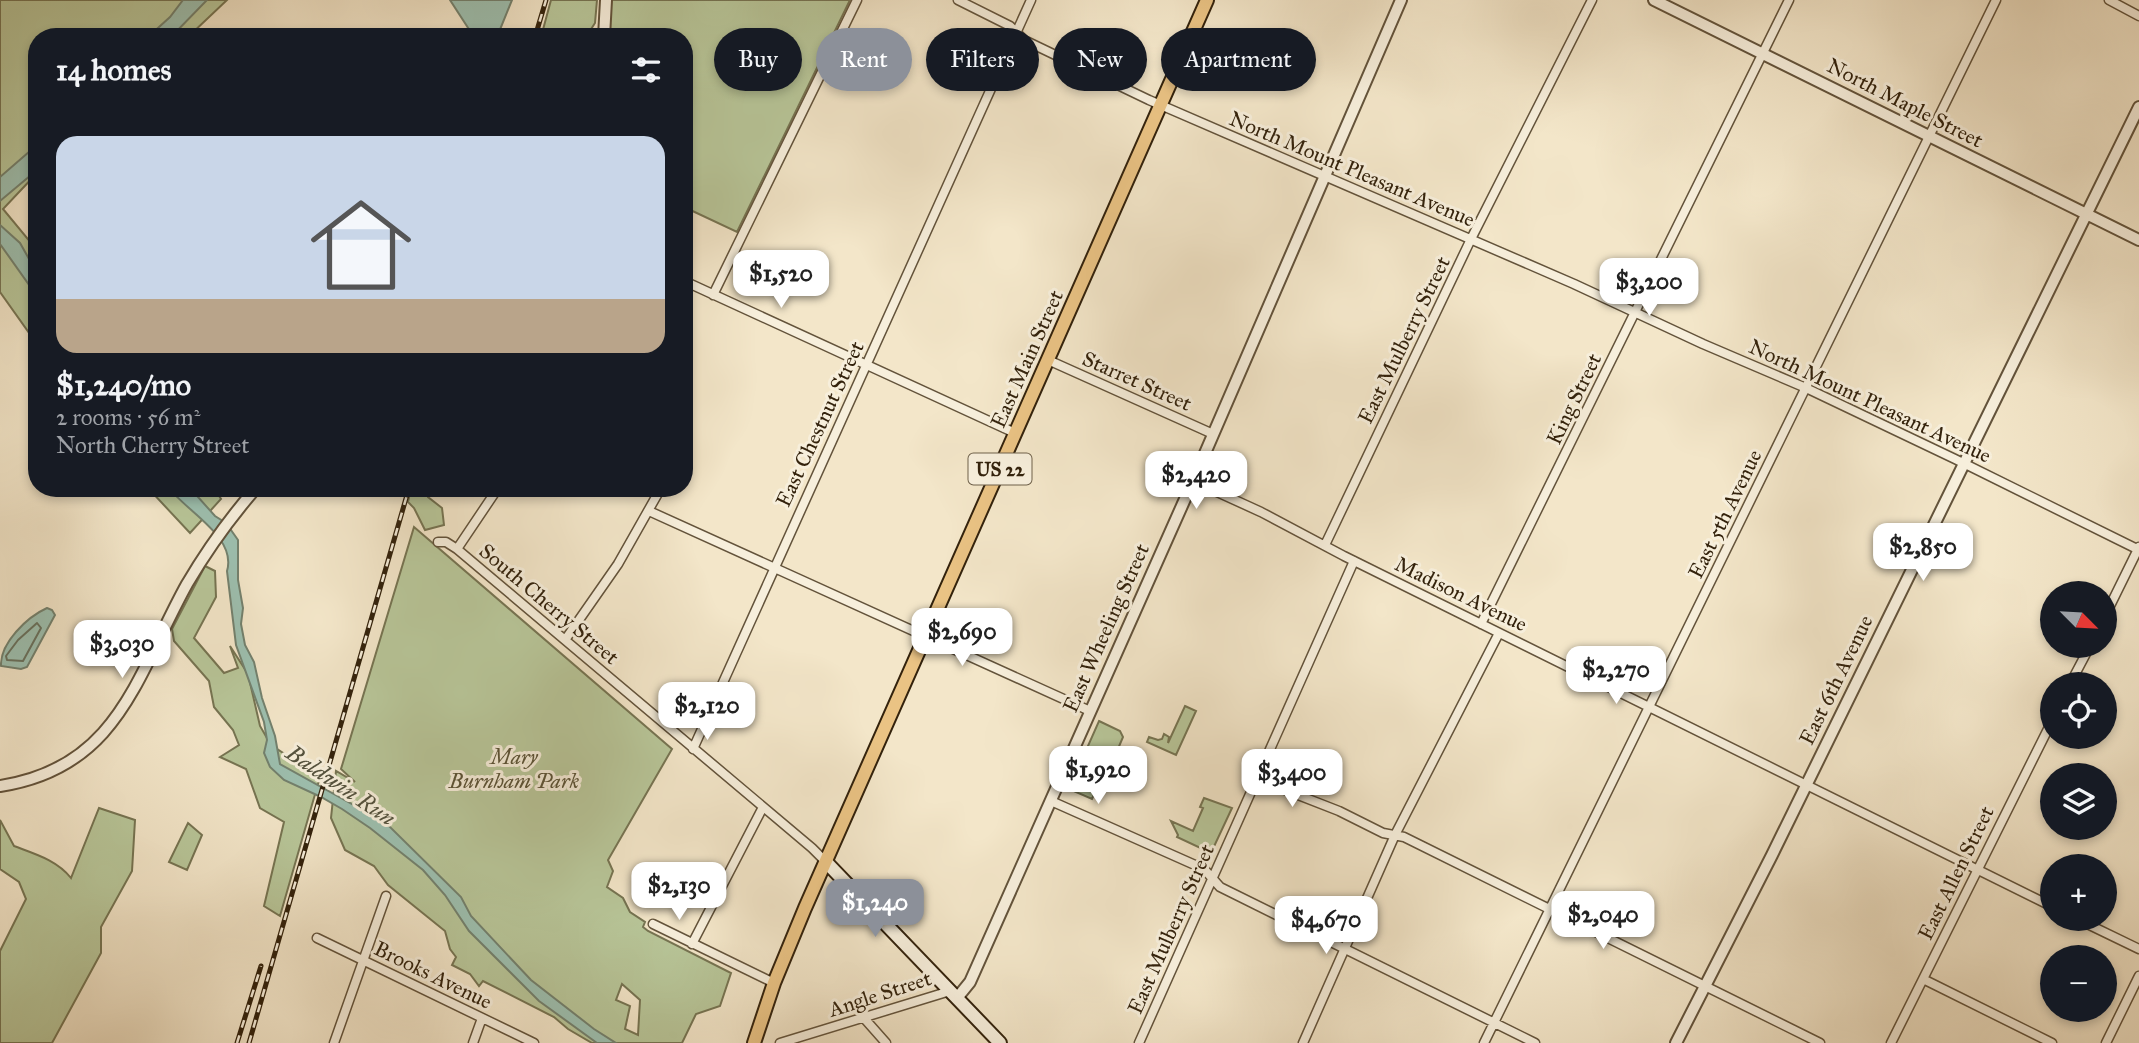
<!DOCTYPE html>
<meta charset="utf-8">
<style>
:root{--surface:#171b24;--page:#20242c;--text:#f1f3f6;--muted:#9ea1a6;--accent:#8c9099}
body{margin:0;font-family:"IM FELL Great Primer",serif;background:var(--page);color:var(--text);height:100vh;display:flex;flex-direction:column;font-size:26px;white-space:nowrap}
*{box-sizing:border-box;margin:0}
p{font-size:23px;color:var(--muted)}
.icon{flex:none;width:38px;height:38px;fill:none;stroke:currentColor;stroke-width:2;stroke-linecap:round;stroke-linejoin:round}
.map{position:relative;flex:1;overflow:hidden}
.side{position:absolute;left:28px;top:28px;width:665px;height:469px;display:flex;flex-direction:column;background:var(--surface);border-radius:28px;box-shadow:0 4px 10px #0003}
.side>*{flex:none}
.banner{position:absolute;left:714px;top:28px;width:665px;height:63px;display:flex;gap:14px}
.needle{width:46px;rotate:114deg}
.fabs{position:absolute;left:2040px;top:581px;display:grid;gap:14px}
.fabs a{display:grid;place-items:center;width:77px;height:77px;border-radius:50%;background:var(--surface);box-shadow:0 4px 10px #0003;font-size:35px}
.price{position:absolute;translate:-50% -60px;padding:0 16px;border-radius:14px;background:#fff;color:#222;font-size:23px;line-height:46px;filter:drop-shadow(0 2px 4px #0008)}
.price::after{content:'';position:absolute;left:50%;top:42px;width:21px;height:16px;margin-left:-10px;background:inherit;clip-path:polygon(0 0,100% 0,50% 100%)}
.price.selected{background:var(--accent);color:#fff}
ul{padding:0;list-style:none}
li{display:grid;align-content:center;gap:14px;height:371px;padding:0 28px}
li span{display:grid;place-items:center;height:217px;border-radius:21px;color:#555}
li>.icon{margin-inline-start:auto}
span .icon{width:126px;height:126px;fill:#fffc;stroke-width:1}
li b{font-size:30px}
h2{display:flex;justify-content:space-between;align-items:center;height:84px;padding:0 28px;font-size:30px}
.tag{padding:0 24px;border-radius:32px;background:var(--surface);box-shadow:0 4px 10px #0003;font-size:24px;line-height:63px}
.tag.selected{background:var(--accent);color:#fff}
.map>svg:first-child{display:block}
.green{fill:#b8c699;stroke:#767452;stroke-width:2;fill-rule:evenodd}
.water{fill:#9dc0b0;stroke:#73816e;stroke-width:2}
.lines{fill:none;stroke-linecap:round;stroke-linejoin:round}
.shore{stroke:#68715e;stroke-width:2}
.minor-casing{stroke:#63533b;stroke-width:11}
.tertiary-casing{stroke:#63533b;stroke-width:14}
.secondary-casing{stroke:#33220c;stroke-width:16}
.primary-casing{stroke:#33220c;stroke-width:16}
.minor{stroke:#f7efdc;stroke-width:8}
.tertiary{stroke:#f7efdc;stroke-width:10}
.secondary{stroke:#f7efdc;stroke-width:12}
.primary{stroke:#eac384;stroke-width:12}
.rail-casing{stroke:#33220c;stroke-width:5}
.rail{stroke:#f7efdc;stroke-width:2.5;stroke-dasharray:8;stroke-linecap:butt}
.labels{text-anchor:middle;dominant-baseline:central;stroke-width:6;stroke-linejoin:round;paint-order:stroke}
.shield{fill:#f7efdc;stroke:#6e604a;stroke-width:2}
.shield-label{font-size:19px;font-weight:bold;fill:#33220c}
.street-label{font-size:21px;fill:#33220c;stroke:#f7efdc}
.park-label{font-size:21px;font-style:italic;fill:#5b5336;stroke:#f7efdc}
.water-label{font-size:23px;font-style:italic;fill:#53513d;stroke:#f7efdc}
</style>
<div class="map">
<svg width="2139" height="1043" viewBox="0 0 2139 1043">
<rect width="100%" height="100%" fill="#f3e6c9"/>
<filter id="stains"><feTurbulence type="fractalNoise" baseFrequency=".00286" numOctaves="4"/><feColorMatrix values="0 0 0 0 .2 0 0 0 0 .09 0 0 0 0 .02 0 0 0 .5 -.17"/></filter>
<radialGradient id="worn" r=".72"><stop offset=".6" stop-color="#630" stop-opacity="0"/><stop offset="1" stop-color="#630" stop-opacity=".3"/></radialGradient>
<!-- green -->
<path class="green" d="M 0,0 L 227,0 L 188,37 L 37,37 L 37,173 L 3,209 L 37,250 L 37,344 L 0,292 Z
M 551,0 L 597,0 L 595,23 L 586,37 L 541,37 Z
M 610,0 L 850,0 L 737,232 L 684,207 L 684,37 L 608,37 Z
M 148,488 L 214,488 L 221,499 L 190,533 Z
M 411,488 L 430,488 L 428,497 L 442,508 L 444,525 L 425,530 L 414,508 L 408,502 Z
M 414,527 L 672,749 L 608,860 L 613,871 L 607,887 L 623,898 L 630,912 L 645,922 L 643,927 L 648,931 L 731,973 L 720,1006 L 696,1014 L 682,1043 L 592,1043 L 568,1029 L 554,1017 L 483,981 L 479,986 L 470,974 L 452,965 L 456,957 L 450,949 L 445,931 L 388,885 L 374,866 L 345,850 L 331,818 L 336,771 L 355,782 L 341,769 ZM 622,984 L 640,1000 L 638,1035 L 625,1029 L 630,1006 L 616,1000 Z
M 205,566 L 215,571 L 216,597 L 194,638 L 224,673 L 238,668 L 230,646 L 248,674 L 260,726 L 271,745 L 320,777 L 280,916 L 264,906 L 284,822 L 260,808 L 246,769 L 220,757 L 239,745 L 233,730 L 214,707 L 209,681 L 174,641 L 172,629 Z
M 1185,706 L 1196,711 L 1176,755 L 1147,742 L 1149,737 L 1158,740 L 1162,739 L 1164,734 L 1169,737 L 1168,743 Z
M 1099,721 L 1120,731 L 1123,737 L 1112,763 L 1107,765 L 1092,799 L 1069,789 Z
M 1204,798 L 1232,808 L 1211,853 L 1177,837 L 1178,835 L 1171,821 L 1193,831 L 1203,808 L 1200,807 Z
M 99,808 L 135,820 L 132,871 L 101,927 L 101,953 L 52,1043 L 0,1043 L 0,951 L 26,899 L 19,882 L 0,869 L 0,820 L 14,846 C 35,854 57,860 71,878 Z
M 188,823 L 202,835 L 187,870 L 169,862 Z"/>
<!-- water -->
<path class="water" d="M 183,0 L 207,0 L 171,37 L 148,37 L 170,17 Z
M 450,0 L 512,0 L 497,37 L 474,37 Z
M 37,145 L 37,170 L 0,201 L 0,177 Z
M 0,225 L 20,243 L 37,273 L 37,296 L 0,244 Z
M 169,488 L 190,488 L 215,516 L 226,523 L 238,540 L 238,580 L 243,608 L 241,624 L 245,645 L 254,662 L 262,698 L 275,736 L 280,764 L 386,823 L 461,897 L 471,916 L 531,980 L 594,1029 L 616,1043 L 597,1043 L 539,1001 L 469,931 L 445,895 L 423,870 L 370,828 L 342,809 L 321,797 L 284,780 L 270,767 L 264,753 L 267,740 L 264,722 L 236,645 L 227,571 C 237,537 187,512 169,488 Z
M 47,608 L 52,610 L 55,615 L 27,667 L 21,669 L 1,666 C 0,643 27,617 47,608 Z"/>
<g class="lines">
<!-- shore -->
<path class="shore" d="M 37,623 L 41,628 L 23,661 L 7,660 L 6,656 L 18,640 Z"/>
<!-- minor casing -->
<g class="minor-casing">
<path id="minor" d="M 958,0 L 1010,26 L 1024,40 L 1149,100 L 1574,284 L 1703,344 L 1806,388 L 1955,459 L 2139,550
M 2109,0 L 2139,16
M 684,281 L 1015,433
M 713,295 L 857,0
M 1048,360 L 1213,434
M 1193,481 L 1261,512 L 1344,556 L 2053,907
M 649,511 L 1090,711
M 438,542 L 446,542 L 457,549 L 812,848 L 826,862
M 1325,545 L 1471,239 L 1592,0
M 457,549 L 498,488
M 2105,616 L 2139,547
M 1481,624 L 1789,0
M 565,640 L 618,564 L 661,488
M 2070,684 L 2090,646
M 693,749 L 1031,0
M 1257,779 L 1339,811 L 1383,833 L 1404,837 L 1820,1043
M 1051,801 L 1204,869 L 1220,887 L 1535,1043
M 2077,919 L 2139,949
M 653,924 L 774,983
M 317,938 L 534,1043
M 692,944 L 763,807
M 1923,979 L 2052,1043
M 864,1018 L 886,1043
M 334,1043 L 386,896
M 473,1043 L 482,1018
M 780,1043 L 950,991
M 1139,1043 L 1354,561
M 1303,1043 L 1395,835 L 1499,633
M 1484,1043 L 1996,0
M 1891,1043 L 2053,719
M 2106,1043 L 2139,976"/>
</g>
<!-- tertiary casing -->
<g class="tertiary-casing">
<path id="tertiary" d="M 1654,0 L 2139,240
M 604,37 L 606,0
M 0,786 C 119,768 137,674 187,584 C 207,550 230,518 256,488
M 957,998 L 970,982 L 1193,481 L 1401,0
M 1676,1043 L 1772,855 L 2139,107"/>
</g>
<!-- secondary casing -->
<g class="secondary-casing">
<path id="secondary" d="M 826,862 L 1000,1043"/>
</g>
<!-- primary casing -->
<g class="primary-casing">
<path id="primary" d="M 754,1043 L 774,983 L 805,908 L 1207,0"/>
</g>
<!-- minor -->
<use href="#minor" class="minor"/>
<!-- tertiary -->
<use href="#tertiary" class="tertiary"/>
<!-- secondary -->
<use href="#secondary" class="secondary"/>
<!-- primary -->
<use href="#primary" class="primary"/>
<!-- rail casing -->
<g class="rail-casing">
<path id="rail" d="M 535,37 L 546,0
M 237,1043 L 261,966
M 249,1043 L 409,488"/>
</g>
<!-- rail -->
<use href="#rail" class="rail"/>
</g>
<g class="labels">
<!-- shield labels -->
<rect class="shield" x="968.5" y="453.5" width="63" height="31" rx="5"/>
<g class="shield-label">
<text x="1000" y="469">US 22</text>
</g>
<!-- street labels -->
<g class="street-label">
<text transform="translate(1905 103) rotate(27)">North Maple Street</text>
<text transform="translate(1352 169) rotate(23)">North Mount Pleasant Avenue</text>
<text transform="translate(1404 340) rotate(-64)">East Mulberry Street</text>
<text transform="translate(1027 359) rotate(-66)">East Main Street</text>
<text transform="translate(1137 381) rotate(24)">Starret Street</text>
<text transform="translate(1574 399) rotate(-64)">King Street</text>
<text transform="translate(1870 401) rotate(25)">North Mount Pleasant Avenue</text>
<text transform="translate(820 424) rotate(-65)">East Chestnut Street</text>
<text transform="translate(1725 514) rotate(-64)">East 5th Avenue</text>
<text transform="translate(1461 594) rotate(26)">Madison Avenue</text>
<text transform="translate(549 604) rotate(40)">South Cherry Street</text>
<text transform="translate(1106 628) rotate(-66)">East Wheeling Street</text>
<text transform="translate(1836 680) rotate(-64)">East 6th Avenue</text>
<text transform="translate(1956 873) rotate(-64)">East Allen Street</text>
<text transform="translate(1171 929) rotate(-66)">East Mulberry Street</text>
<text transform="translate(433 975) rotate(26)">Brooks Avenue</text>
<text transform="translate(880 994) rotate(-18)">Angle Street</text>
</g>
<!-- park labels -->
<g class="park-label">
<text x="514" y="757">Mary<tspan x="514" dy="24">Burnham Park</tspan></text>
</g>
<!-- water labels -->
<g class="water-label">
<text transform="translate(341 785) rotate(34)">Baldwin Run</text>
</g>
</g>
<rect width="100%" height="100%" filter="url(#stains)"/>
<rect width="100%" height="100%" fill="url(#worn)"/>
</svg>
<div class="fabs">
<a><svg class="needle" viewBox="-14 -14 28 28"><path d="M0-13l5 13h-10z" fill="#e53935"/><path d="M0 13l5-13h-10z" fill="#9ea1a6"/></svg></a>
<a><svg class="icon" aria-label="locate" viewBox="0 0 24 24"><circle cx="12" cy="12" r="6"/><path d="M12 2v4M12 18v4M2 12h4M18 12h4"/></svg></a>
<a><svg class="icon" aria-label="layers" viewBox="0 0 24 24"><path d="M12 4l9 5-9 5-9-5zM3 14l9 5 9-5"/></svg></a>
<a>+</a>
<a>−</a>
</div>
<b class="price" style="left:781px;top:310px">$1,520</b>
<b class="price" style="left:1649px;top:318px">$3,200</b>
<b class="price" style="left:1196px;top:511px">$2,420</b>
<b class="price" style="left:1923px;top:583px">$2,850</b>
<b class="price" style="left:962px;top:668px">$2,690</b>
<b class="price" style="left:122px;top:680px">$3,030</b>
<b class="price" style="left:1616px;top:706px">$2,270</b>
<b class="price" style="left:707px;top:742px">$2,120</b>
<b class="price" style="left:1098px;top:806px">$1,920</b>
<b class="price" style="left:1292px;top:809px">$3,400</b>
<b class="price" style="left:679px;top:922px">$2,130</b>
<b class="price selected" style="left:875px;top:939px">$1,240</b>
<b class="price" style="left:1603px;top:951px">$2,040</b>
<b class="price" style="left:1326px;top:956px">$4,670</b>
<div class="banner">
<a class="tag">Buy</a>
<a class="tag selected">Rent</a>
<a class="tag">Filters</a>
<a class="tag">New</a>
<a class="tag">Apartment</a>
</div>
<section class="side">
<h2>14 homes<svg class="icon" aria-label="filters" viewBox="0 0 24 24"><path d="M4 7h16M4 17h16"/><circle cx="9" cy="7" r="2"/><circle cx="15" cy="17" r="2"/></svg></h2>
<ul>
<li><span style="background:linear-gradient(#c9d6e8 75%,#b9a48a 0)"><svg class="icon" aria-label="home" viewBox="0 0 24 24"><path d="M3 11l9-7 9 7M6 9v11h12V9"/></svg></span><div><b>$1,240/mo</b><p>2 rooms · 56 m²</p><p>North Cherry Street</p></div></li>
</ul>
</section>
</div>
